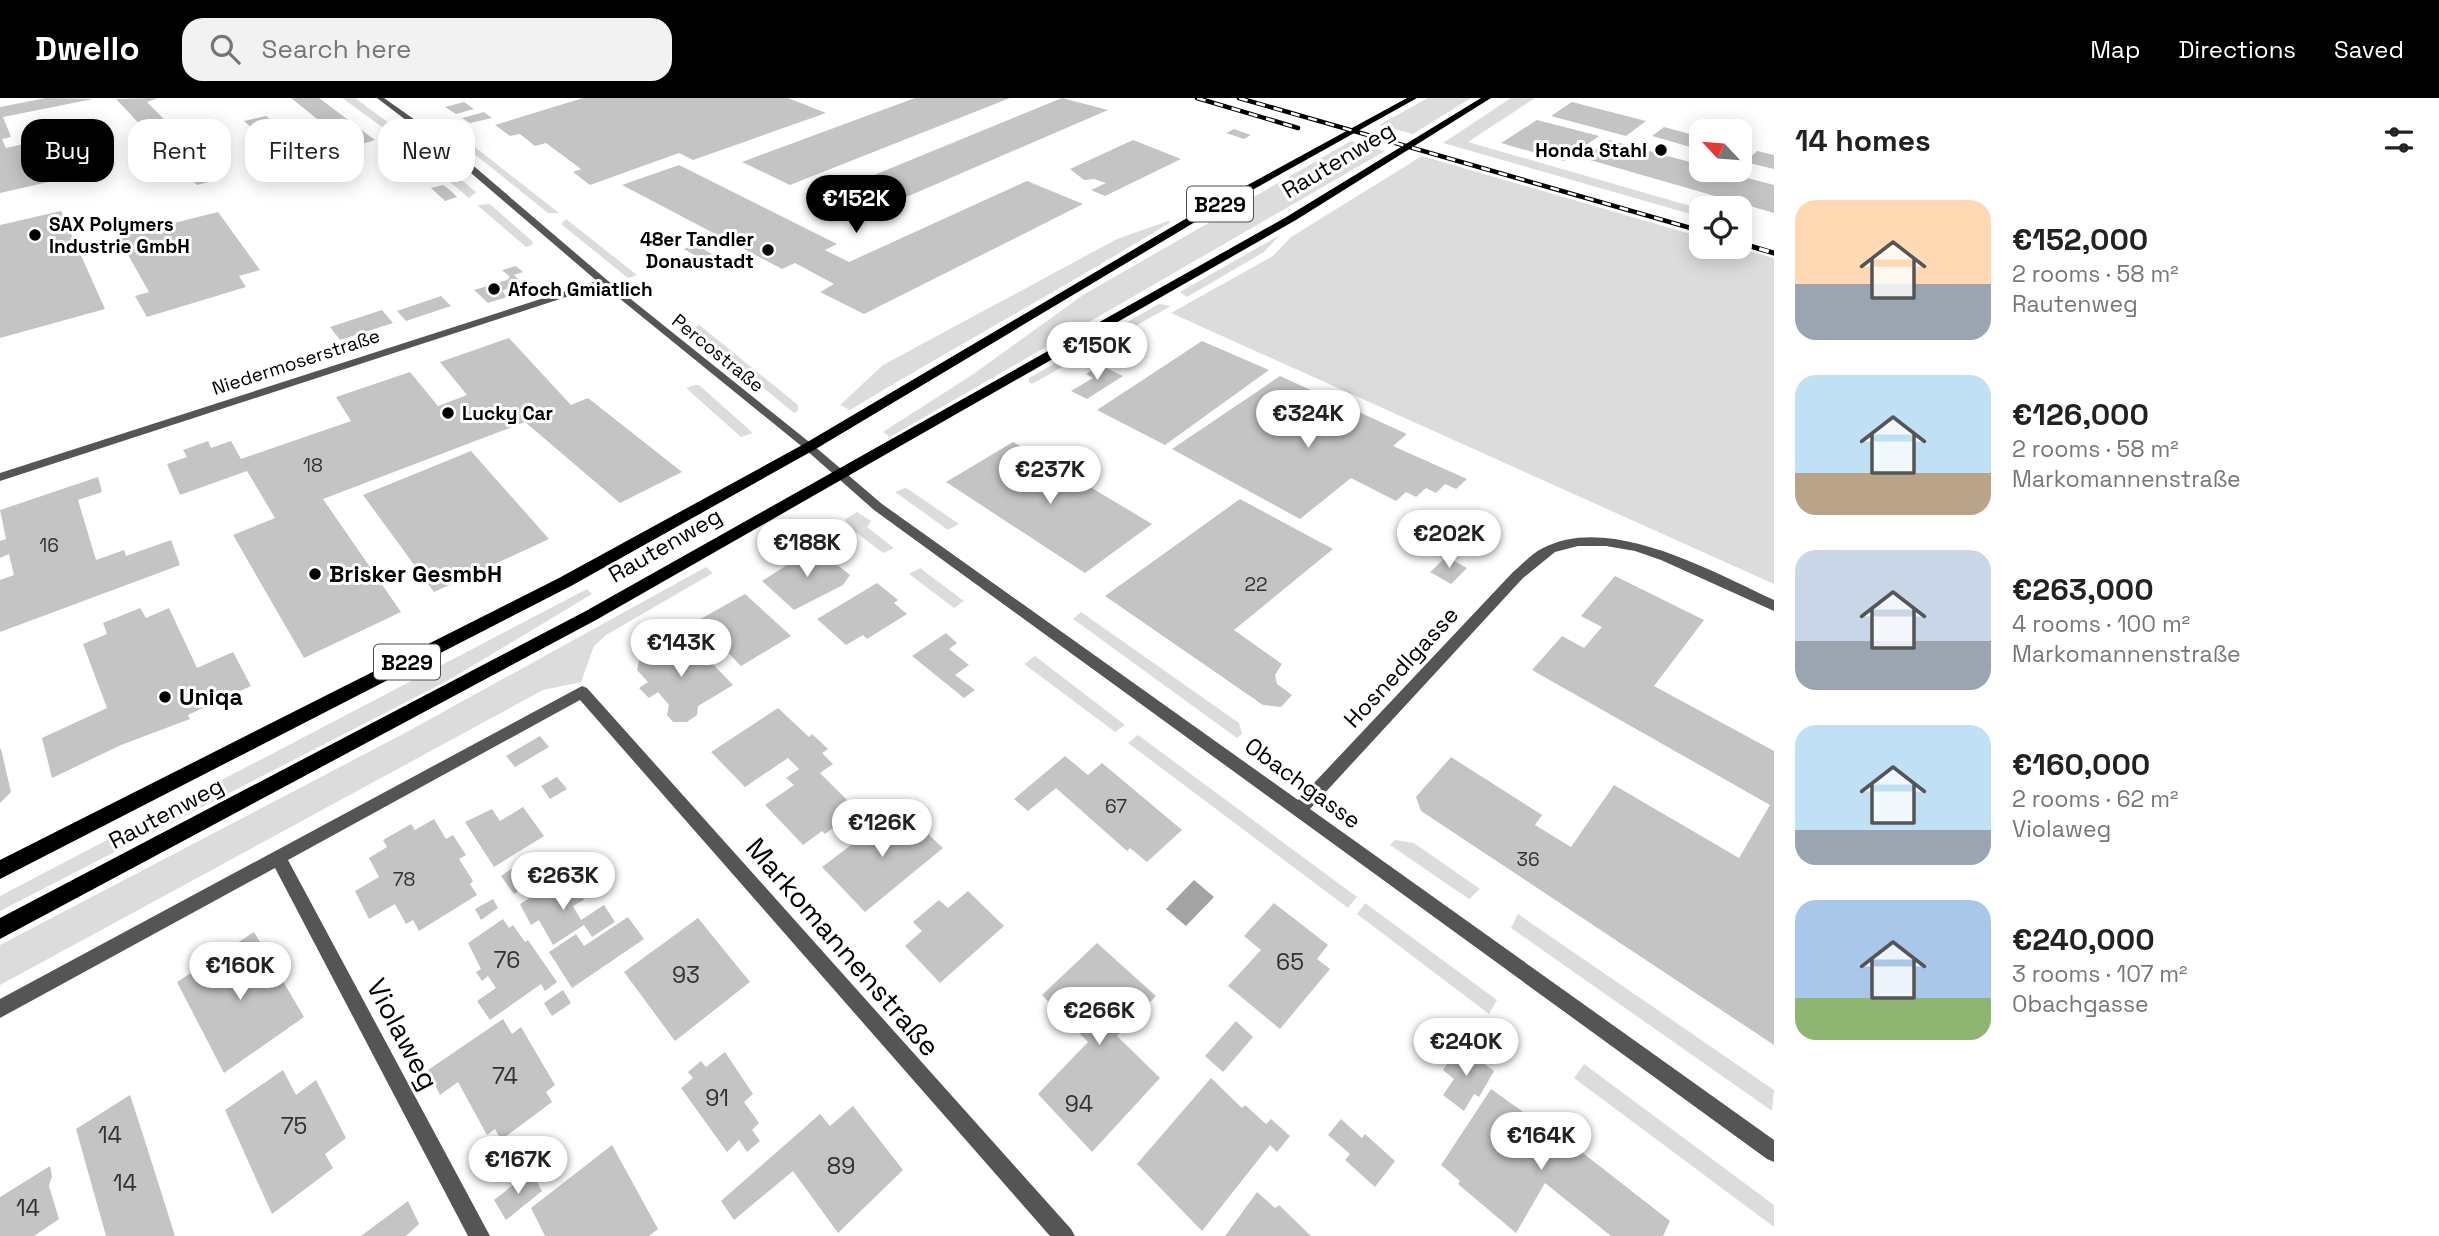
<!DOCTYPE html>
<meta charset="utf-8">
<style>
:root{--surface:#fff;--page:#f2f2f2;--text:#222;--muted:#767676;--accent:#000}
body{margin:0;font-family:"Space Grotesk",sans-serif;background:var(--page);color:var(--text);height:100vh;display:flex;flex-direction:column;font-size:26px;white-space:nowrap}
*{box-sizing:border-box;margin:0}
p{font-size:23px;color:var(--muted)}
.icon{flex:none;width:38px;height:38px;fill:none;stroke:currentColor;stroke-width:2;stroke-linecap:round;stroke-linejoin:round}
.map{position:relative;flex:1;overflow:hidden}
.side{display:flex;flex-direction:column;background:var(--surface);width:665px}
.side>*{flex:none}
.top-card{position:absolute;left:21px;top:21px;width:665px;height:63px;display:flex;gap:14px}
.needle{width:46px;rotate:296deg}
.buttons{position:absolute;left:1689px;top:21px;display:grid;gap:14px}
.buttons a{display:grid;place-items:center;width:63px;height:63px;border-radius:14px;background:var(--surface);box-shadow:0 4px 18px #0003;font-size:35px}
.price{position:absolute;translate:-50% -60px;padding:0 16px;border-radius:24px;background:#fff;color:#222;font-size:23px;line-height:46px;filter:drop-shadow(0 2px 4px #0008)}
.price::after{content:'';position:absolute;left:50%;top:42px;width:21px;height:16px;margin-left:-10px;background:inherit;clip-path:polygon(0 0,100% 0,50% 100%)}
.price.active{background:var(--accent);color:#fff}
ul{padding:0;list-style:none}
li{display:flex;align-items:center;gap:21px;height:175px;padding:0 21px}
li span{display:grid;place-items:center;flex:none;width:196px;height:140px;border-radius:21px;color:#555}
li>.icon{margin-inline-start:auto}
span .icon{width:84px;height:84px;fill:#fffc;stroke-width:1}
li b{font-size:30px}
h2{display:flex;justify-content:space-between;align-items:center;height:84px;padding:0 21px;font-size:30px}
.pill{padding:0 24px;border-radius:21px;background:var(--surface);box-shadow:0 4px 18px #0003;font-size:24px;line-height:63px}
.pill.active{background:var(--accent);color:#fff}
header{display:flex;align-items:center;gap:42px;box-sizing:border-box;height:98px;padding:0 35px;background:var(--accent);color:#fff}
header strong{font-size:33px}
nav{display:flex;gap:38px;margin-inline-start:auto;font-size:24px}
.search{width:490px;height:63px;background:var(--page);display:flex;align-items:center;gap:18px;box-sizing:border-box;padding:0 24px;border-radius:21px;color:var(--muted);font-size:26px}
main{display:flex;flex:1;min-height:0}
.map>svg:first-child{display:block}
.green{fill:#dcdcdc}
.water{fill:#a3a3a3}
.building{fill:#c4c4c4}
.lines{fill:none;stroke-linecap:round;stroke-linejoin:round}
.minor{fill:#555;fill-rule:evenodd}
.primary{fill:#000;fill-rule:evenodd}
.rail-far1-casing{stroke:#000;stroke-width:4.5}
.rail-casing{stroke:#000;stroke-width:5}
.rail-far1{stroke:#fff;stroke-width:2.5;stroke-dasharray:9;stroke-linecap:butt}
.rail{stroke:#fff;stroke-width:3.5;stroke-dasharray:10;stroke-linecap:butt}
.poi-dot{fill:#000;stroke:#fff;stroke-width:2.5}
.labels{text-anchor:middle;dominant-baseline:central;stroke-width:6;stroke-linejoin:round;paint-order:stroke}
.far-poi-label{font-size:19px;font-weight:bold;fill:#000;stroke:#fff;text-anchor:start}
.far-street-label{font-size:19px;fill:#000;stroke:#fff}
.number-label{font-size:19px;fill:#313131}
.shield{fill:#fff;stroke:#4c4c4c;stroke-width:2}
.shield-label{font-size:21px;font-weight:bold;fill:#000}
.street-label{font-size:23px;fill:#000;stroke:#fff}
.poi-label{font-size:23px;font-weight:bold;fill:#000;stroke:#fff;text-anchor:start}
.near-number-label{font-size:23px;fill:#313131}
.near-street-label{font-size:28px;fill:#000;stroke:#fff}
</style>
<header>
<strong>Dwello</strong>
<div class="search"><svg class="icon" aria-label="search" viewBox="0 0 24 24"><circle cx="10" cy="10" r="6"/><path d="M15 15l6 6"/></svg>Search here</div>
<nav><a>Map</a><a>Directions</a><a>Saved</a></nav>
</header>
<main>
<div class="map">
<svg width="1774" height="1138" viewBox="0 0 1774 1138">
<rect width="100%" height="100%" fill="#fff"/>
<!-- green -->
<path class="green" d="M 342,0 L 355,0 L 408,39 L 400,42 Z
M 1428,0 L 1471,0 L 1413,36 L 1379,27 Z
M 1511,0 L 1535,0 L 1468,44 L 1701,111 L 1701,119 L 1443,45 Z
M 462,39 L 559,115 L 548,115 L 458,43 Z
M 1351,43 L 1385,53 L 890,339 L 883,334 L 972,277 L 1083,197 Z
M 409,49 L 421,49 L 476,94 L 469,100 Z
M 1422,58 L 1701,139 L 1701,149 L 1735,149 L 1774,160 L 1774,486 L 1171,215 L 1273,158 L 1291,139 Z
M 490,106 L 533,144 L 532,147 L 526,149 L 477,107 Z
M 566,121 L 637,177 L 628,180 L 561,126 Z
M 1168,123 L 1171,124 C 1065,189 956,248 850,312 L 840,307 L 883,267 L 1117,141 Z
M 1280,137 L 1264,154 L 1187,199 L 1180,194 Z
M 1159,206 L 1171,208 L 1032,286 L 1029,284 L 1029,280 Z
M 698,226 L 798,307 L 798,313 L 794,315 L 694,233 Z
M 695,287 L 699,287 L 753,335 L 741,339 L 686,290 Z
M 905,390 L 908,391 L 959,426 L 948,432 L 895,394 Z
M 857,414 L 871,423 L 867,429 L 894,450 L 883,455 L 845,426 L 846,421 Z
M 706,469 L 713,475 L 606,537 L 594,548 L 581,584 L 543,592 L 0,887 L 0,847 L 403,636 Z
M 920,470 L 964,503 L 954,510 L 909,476 Z
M 587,491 L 592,496 L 447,583 L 0,813 L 0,798 Z
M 1081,514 L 1239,625 L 1242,636 L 1237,640 L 1073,521 Z
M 1035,558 L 1125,627 L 1115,634 L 1024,566 Z
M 1138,637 L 1357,799 L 1348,810 L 1128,645 Z
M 1395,742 L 1414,745 L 1480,791 L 1469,801 L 1390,747 Z
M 1365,805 L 1497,902 L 1489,916 L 1357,816 Z
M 1518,816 L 1774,992 L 1772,1013 L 1511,830 Z
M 1584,966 L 1774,1107 L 1774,1129 L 1574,980 Z"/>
<!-- water -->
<path class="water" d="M 1194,782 L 1214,799 L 1186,828 L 1166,811 Z"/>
<!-- building -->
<path class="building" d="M 46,0 L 93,1 L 3,19 L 11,39 L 2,41 L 6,50 L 72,35 L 92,74 L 0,95 L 0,9 Z
M 158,0 L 147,4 L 222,80 L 197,87 L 116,1 Z
M 291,0 L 319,0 L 375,42 L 352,49 Z
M 583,0 L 788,0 L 826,15 L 693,62 L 679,55 L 590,87 L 573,74 L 581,71 L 546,45 L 535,48 L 520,36 L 510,38 L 495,27 Z
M 915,0 L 1010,0 L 790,87 L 742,64 Z
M 1062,0 L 1108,12 L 860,119 L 818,100 Z
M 464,4 L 474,11 L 456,16 L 445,9 Z
M 1572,4 L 1646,23 L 1626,38 L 1551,18 Z
M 484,14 L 492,20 L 470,25 L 462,20 Z
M 266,18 L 296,44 L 274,49 L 244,23 Z
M 1537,22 L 1599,38 L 1564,63 L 1501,45 Z
M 1664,29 L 1701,39 L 1701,52 L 1652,38 Z
M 1234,31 L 1251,37 L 1244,41 L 1226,35 Z
M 1133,42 L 1181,61 L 1105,98 L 1091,92 L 1106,85 L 1094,81 L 1084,82 L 1070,71 Z
M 1609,42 L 1701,67 L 1701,72 L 1717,72 L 1774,87 L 1774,115 L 1583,60 Z
M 301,52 L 308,59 L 285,65 L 277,59 Z
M 1757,53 L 1774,57 L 1774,71 L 1745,64 Z
M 679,67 L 837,146 L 825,152 L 849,164 L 1027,83 L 1083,106 L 864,216 L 820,194 L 834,186 L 795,165 L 782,171 L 622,87 Z
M 443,87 L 451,93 L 457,99 L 445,103 L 431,90 Z
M 61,113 L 105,211 L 0,240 L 0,127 Z
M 218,114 L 260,172 L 239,178 L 246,189 L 147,219 L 135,198 L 149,194 L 118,139 Z
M 695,146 L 712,156 L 701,161 L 684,151 Z
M 516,168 L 523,174 L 514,177 L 521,184 L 502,193 L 507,199 L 488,205 L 474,192 L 507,182 L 510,179 L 502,172 Z
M 441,198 L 451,208 L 406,223 L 397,213 Z
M 382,212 L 393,225 L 340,242 L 330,229 Z
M 509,240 L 571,307 L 588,300 L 682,374 L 620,405 L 525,324 L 323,401 L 401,514 L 304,560 L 233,437 L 275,420 L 247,373 L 180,397 L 167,366 L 187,359 L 183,352 L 208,343 L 211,350 L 231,343 L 241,361 L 351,323 L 336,299 L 410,274 L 438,308 L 467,297 L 440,264 Z
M 1202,243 L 1269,272 L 1165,347 L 1097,312 Z
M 1100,267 L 1123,278 L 1087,301 L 1071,293 L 1093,280 L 1086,276 Z
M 1280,278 L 1407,336 L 1393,348 L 1467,381 L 1456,391 L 1445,386 L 1436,395 L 1426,390 L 1416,399 L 1406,394 L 1396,403 L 1351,380 L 1300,421 L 1172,351 Z
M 1013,344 L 1065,374 L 1152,426 L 1085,475 L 946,384 Z
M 471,353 L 549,441 L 434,494 L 363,397 Z
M 98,379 L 102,394 L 78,402 L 96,462 L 124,452 L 126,458 L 171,442 L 180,467 L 0,534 L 0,482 L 14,477 L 9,456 L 0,460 L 0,443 L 6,441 L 0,412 Z
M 1240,401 L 1333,451 L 1234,532 L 1282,566 L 1275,577 L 1277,586 L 1292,597 L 1281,609 L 1263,607 L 1105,498 Z
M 819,452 L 850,477 L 843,487 L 794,512 L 762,483 L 806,455 Z
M 1446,459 L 1467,470 L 1451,486 L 1430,474 Z
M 1615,478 L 1704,522 L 1654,588 L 1774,653 L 1774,947 L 1421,713 L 1416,699 L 1451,659 L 1542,717 L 1535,727 L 1571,749 L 1614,687 L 1739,760 L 1770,707 L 1532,572 L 1562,538 L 1584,550 L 1602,529 L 1581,518 Z
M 877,485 L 898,502 L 894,505 L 907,516 L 867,541 L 863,537 L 846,547 L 817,521 Z
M 745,496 L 791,538 L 741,568 L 697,523 Z
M 140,510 L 146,520 L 169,510 L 197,570 L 233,554 L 251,588 L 188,617 L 190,621 L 121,647 L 52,680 L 42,640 L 107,610 L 83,546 L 107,536 L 103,525 Z
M 946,535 L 957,545 L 949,551 L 969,567 L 955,577 L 975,592 L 964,600 L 912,558 Z
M 686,540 L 705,564 L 709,562 L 733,587 L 698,608 L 697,617 L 687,624 L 673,624 L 667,617 L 669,607 L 658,594 L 649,600 L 639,590 L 648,584 L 637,572 L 640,559 L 670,542 L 675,547 Z
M 778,610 L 809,639 L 812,636 L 828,651 L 822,655 L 833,666 L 820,675 L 854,709 L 844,716 L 847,719 L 825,736 L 822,733 L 803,747 L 765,707 L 794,687 L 786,680 L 799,671 L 788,660 L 745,689 L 711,654 Z
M 540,638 L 549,649 L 515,669 L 506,658 Z
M 1,651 L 11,694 L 0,705 L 0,651 Z
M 1065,658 L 1088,677 L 1102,665 L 1182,732 L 1147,764 L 1130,750 L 1127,753 L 1056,690 L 1028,713 L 1014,701 Z
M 557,679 L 567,691 L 550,701 L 541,688 Z
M 523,709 L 544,738 L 494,769 L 465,724 L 492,711 L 500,723 Z
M 900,710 L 943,750 L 865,814 L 822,769 Z
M 434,721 L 446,741 L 453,737 L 466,757 L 459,761 L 473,783 L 470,786 L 477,797 L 419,833 L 413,822 L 406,826 L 395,806 L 369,821 L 355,793 L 379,779 L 369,760 L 387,749 L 383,742 L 411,726 L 415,732 Z
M 520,765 L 534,783 L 514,796 L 501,778 Z
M 567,777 L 584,802 L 573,808 L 581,822 L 604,807 L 615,824 L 592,839 L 584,827 L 553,847 L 539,822 L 531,827 L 520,806 Z
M 968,793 L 1004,828 L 940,885 L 905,848 L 922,833 L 913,824 L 939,802 L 948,810 Z
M 493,801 L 498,810 L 481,822 L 475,811 Z
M 1274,805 L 1328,847 L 1317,861 L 1330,871 L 1280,931 L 1228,888 L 1261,852 L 1244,838 Z
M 628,819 L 644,841 L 572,890 L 549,854 L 576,836 L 584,848 Z
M 698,820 L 750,884 L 675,943 L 624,874 Z
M 503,821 L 509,830 L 513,827 L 525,844 L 528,842 L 557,884 L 545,893 L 541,886 L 490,922 L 477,903 L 496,890 L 488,878 L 482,883 L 476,874 L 481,871 L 468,845 Z
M 254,834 L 304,919 L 224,975 L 177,884 Z
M 1097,845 L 1156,898 L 1117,938 L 1160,980 L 1092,1054 L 1038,996 L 1088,944 L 1042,897 Z
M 563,892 L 571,905 L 552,918 L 544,905 Z
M 503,921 L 512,936 L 521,929 L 555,987 L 546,994 L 552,1004 L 501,1042 L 495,1031 L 487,1037 L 458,984 L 440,997 L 428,972 Z
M 1236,923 L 1253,939 L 1223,974 L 1205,958 Z
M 1460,947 L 1494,973 L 1479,999 L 1474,996 L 1464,1013 L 1443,997 L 1454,981 L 1443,972 Z
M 725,954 L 753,996 L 744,1004 L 759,1025 L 752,1032 L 760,1043 L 747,1054 L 739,1042 L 727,1054 L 681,990 L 693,980 L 688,974 L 701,963 L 706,969 Z
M 283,972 L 296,997 L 316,982 L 346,1040 L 325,1056 L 333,1070 L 272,1116 L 225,1012 Z
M 1211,980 L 1242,1010 L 1245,1007 L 1266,1026 L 1271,1021 L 1290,1038 L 1277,1054 L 1270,1047 L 1202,1133 L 1137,1066 Z
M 1491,991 L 1551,1034 L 1557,1022 L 1584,1043 L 1579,1052 L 1670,1123 L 1663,1138 L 1611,1138 L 1545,1085 L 1516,1135 L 1458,1086 L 1460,1083 L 1441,1067 Z
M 130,997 L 145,1043 L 175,1138 L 106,1138 L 76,1031 Z
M 853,1008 L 903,1072 L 838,1135 L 793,1073 L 734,1122 L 721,1103 L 820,1016 L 830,1028 Z
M 1341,1021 L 1362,1040 L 1365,1036 L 1395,1063 L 1375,1089 L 1345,1062 L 1350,1056 L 1328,1037 Z
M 612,1047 L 658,1131 L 649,1138 L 545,1138 L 531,1110 Z
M 50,1068 L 52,1078 L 49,1088 L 59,1121 L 34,1138 L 0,1138 L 0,1099 Z
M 531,1073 L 542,1093 L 506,1122 L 494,1102 Z
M 1257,1094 L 1275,1110 L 1279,1107 L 1311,1138 L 1225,1138 Z
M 408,1103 L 419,1126 L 406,1138 L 361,1138 Z"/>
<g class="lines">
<!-- minor -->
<path class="minor" d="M 377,0 L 384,0 L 442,41 L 607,182 L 813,347 L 882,406 L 1298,702 L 1513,474 C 1523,466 1532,455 1543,450 C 1610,415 1713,474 1774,502 L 1774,513 L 1661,462 L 1635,453 L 1606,448 L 1578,448 L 1555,454 L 1523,480 L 1310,711 L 1774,1042 L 1774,1064 L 1767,1061 L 874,412 L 805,351 L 603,187 L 0,383 L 0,375 L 597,183 L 436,45 Z
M 582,588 L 587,590 L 1071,1131 L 1075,1138 L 1050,1138 L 580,602 L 288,762 L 490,1138 L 468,1138 L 275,770 L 0,920 L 0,901 Z"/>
<!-- primary -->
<path class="primary" d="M 1407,0 L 1417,0 L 1195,124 L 814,352 L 571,488 L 0,781 L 0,762 L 559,480 L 804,346 L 1187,120 Z
M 1481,0 L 1491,0 L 1296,122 L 596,522 L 0,841 L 0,820 L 584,514 L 1288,118 Z"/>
<!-- rail-far1 casing -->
<g class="rail-far1-casing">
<path id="rail-far1" d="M 1197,0 L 1298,30
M 1239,0 L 1701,133"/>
</g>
<!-- rail casing -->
<g class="rail-casing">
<path id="rail" d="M 1740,145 L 1774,155"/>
</g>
<!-- rail-far1 -->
<use href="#rail-far1" class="rail-far1"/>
<!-- rail -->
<use href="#rail" class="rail"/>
</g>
<!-- markers -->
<g class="poi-dot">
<circle cx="1661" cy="52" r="7"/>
<circle cx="35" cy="137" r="7"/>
<circle cx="768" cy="152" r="7"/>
<circle cx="494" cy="191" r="7"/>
<circle cx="448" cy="315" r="7"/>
<circle cx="315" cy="476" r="7"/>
<circle cx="165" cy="599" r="7"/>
</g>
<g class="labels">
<!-- far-poi labels -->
<g class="far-poi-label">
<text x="1647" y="52" text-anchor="end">Honda Stahl</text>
<text x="49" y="126">SAX Polymers<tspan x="49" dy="22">Industrie GmbH</tspan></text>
<text x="754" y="141" text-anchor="end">48er Tandler<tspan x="754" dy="22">Donaustadt</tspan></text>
<text x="508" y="191">Afoch Gmiatlich</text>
<text x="462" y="315">Lucky Car</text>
</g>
<!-- far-street labels -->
<g class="far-street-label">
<text transform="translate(718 255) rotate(39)">Percostraße</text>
<text transform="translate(296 264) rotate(-18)">Niedermoserstraße</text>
</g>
<!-- number labels -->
<g class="number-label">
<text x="313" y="367">18</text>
<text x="49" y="447">16</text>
<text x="1256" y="486">22</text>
<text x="1116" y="708">67</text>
<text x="1528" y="761">36</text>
<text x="404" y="781">78</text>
</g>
<!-- shield labels -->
<g class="shield">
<rect x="1187" y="88.5" width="66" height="35" rx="5"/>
<rect x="374" y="546.5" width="66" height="35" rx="5"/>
</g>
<g class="shield-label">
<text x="1220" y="106">B229</text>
<text x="407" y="564">B229</text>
</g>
<!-- street labels -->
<g class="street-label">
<text transform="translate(1338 62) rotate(-31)">Rautenweg</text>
<text transform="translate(665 447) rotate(-30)">Rautenweg</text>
<text transform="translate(1401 569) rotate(-47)">Hosnedlgasse</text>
<text transform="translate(1303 685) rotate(36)">Obachgasse</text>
<text transform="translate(166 715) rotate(-28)">Rautenweg</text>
</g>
<!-- poi labels -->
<g class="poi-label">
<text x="329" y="476">Brisker GesmbH</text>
<text x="179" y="599">Uniqa</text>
</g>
<!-- near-number labels -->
<g class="near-number-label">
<text x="507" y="862">76</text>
<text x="1290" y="864">65</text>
<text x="686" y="877">93</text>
<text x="505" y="978">74</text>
<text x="717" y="1000">91</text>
<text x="1079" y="1006">94</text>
<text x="294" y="1028">75</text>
<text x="110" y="1037">14</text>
<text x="841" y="1068">89</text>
<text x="125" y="1085">14</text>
<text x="28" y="1110">14</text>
</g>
<!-- near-street labels -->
<g class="near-street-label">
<text transform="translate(843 849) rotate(49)">Markomannenstraße</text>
<text transform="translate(403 936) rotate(62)">Violaweg</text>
</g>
</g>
</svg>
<div class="buttons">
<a><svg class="needle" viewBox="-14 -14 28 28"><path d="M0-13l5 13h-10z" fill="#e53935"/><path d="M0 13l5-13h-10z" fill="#767676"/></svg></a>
<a><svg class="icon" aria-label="locate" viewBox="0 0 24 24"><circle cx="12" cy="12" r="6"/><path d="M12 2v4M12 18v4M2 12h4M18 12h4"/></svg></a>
</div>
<b class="price active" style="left:856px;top:137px">€152K</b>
<b class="price" style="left:1097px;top:284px">€150K</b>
<b class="price" style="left:1308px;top:352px">€324K</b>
<b class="price" style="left:1050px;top:408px">€237K</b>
<b class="price" style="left:1449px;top:472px">€202K</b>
<b class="price" style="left:807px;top:481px">€188K</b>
<b class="price" style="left:681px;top:581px">€143K</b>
<b class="price" style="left:882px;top:761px">€126K</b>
<b class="price" style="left:563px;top:814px">€263K</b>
<b class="price" style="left:240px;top:904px">€160K</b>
<b class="price" style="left:1099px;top:949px">€266K</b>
<b class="price" style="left:1466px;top:980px">€240K</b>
<b class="price" style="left:1541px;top:1074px">€164K</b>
<b class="price" style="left:518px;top:1098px">€167K</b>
<div class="top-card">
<a class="pill active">Buy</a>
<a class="pill">Rent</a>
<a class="pill">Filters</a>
<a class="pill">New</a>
</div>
</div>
<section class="side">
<h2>14 homes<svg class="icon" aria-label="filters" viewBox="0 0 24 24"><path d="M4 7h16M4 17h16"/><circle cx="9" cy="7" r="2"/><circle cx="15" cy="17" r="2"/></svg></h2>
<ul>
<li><span style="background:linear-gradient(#ffd9b3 60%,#9aa5b1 0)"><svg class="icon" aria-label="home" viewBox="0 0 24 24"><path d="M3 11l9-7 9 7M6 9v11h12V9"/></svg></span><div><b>€152,000</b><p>2 rooms · 58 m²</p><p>Rautenweg</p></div></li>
<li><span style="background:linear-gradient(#bfe0f5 70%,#b9a48a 0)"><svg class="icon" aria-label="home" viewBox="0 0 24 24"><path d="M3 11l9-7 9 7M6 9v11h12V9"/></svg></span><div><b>€126,000</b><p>2 rooms · 58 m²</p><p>Markomannenstraße</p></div></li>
<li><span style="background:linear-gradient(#c9d6e8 65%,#9aa5b1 0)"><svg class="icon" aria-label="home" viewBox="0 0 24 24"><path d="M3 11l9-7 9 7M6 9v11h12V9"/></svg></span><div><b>€263,000</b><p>4 rooms · 100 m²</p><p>Markomannenstraße</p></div></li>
<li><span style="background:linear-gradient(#bfe0f5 75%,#9aa5b1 0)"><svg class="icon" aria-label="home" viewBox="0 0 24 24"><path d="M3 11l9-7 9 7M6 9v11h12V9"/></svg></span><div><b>€160,000</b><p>2 rooms · 62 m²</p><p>Violaweg</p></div></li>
<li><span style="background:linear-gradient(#a9c7e8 70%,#8fb573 0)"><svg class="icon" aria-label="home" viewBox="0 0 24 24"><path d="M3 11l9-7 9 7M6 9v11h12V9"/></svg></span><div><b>€240,000</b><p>3 rooms · 107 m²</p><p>Obachgasse</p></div></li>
</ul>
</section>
</main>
